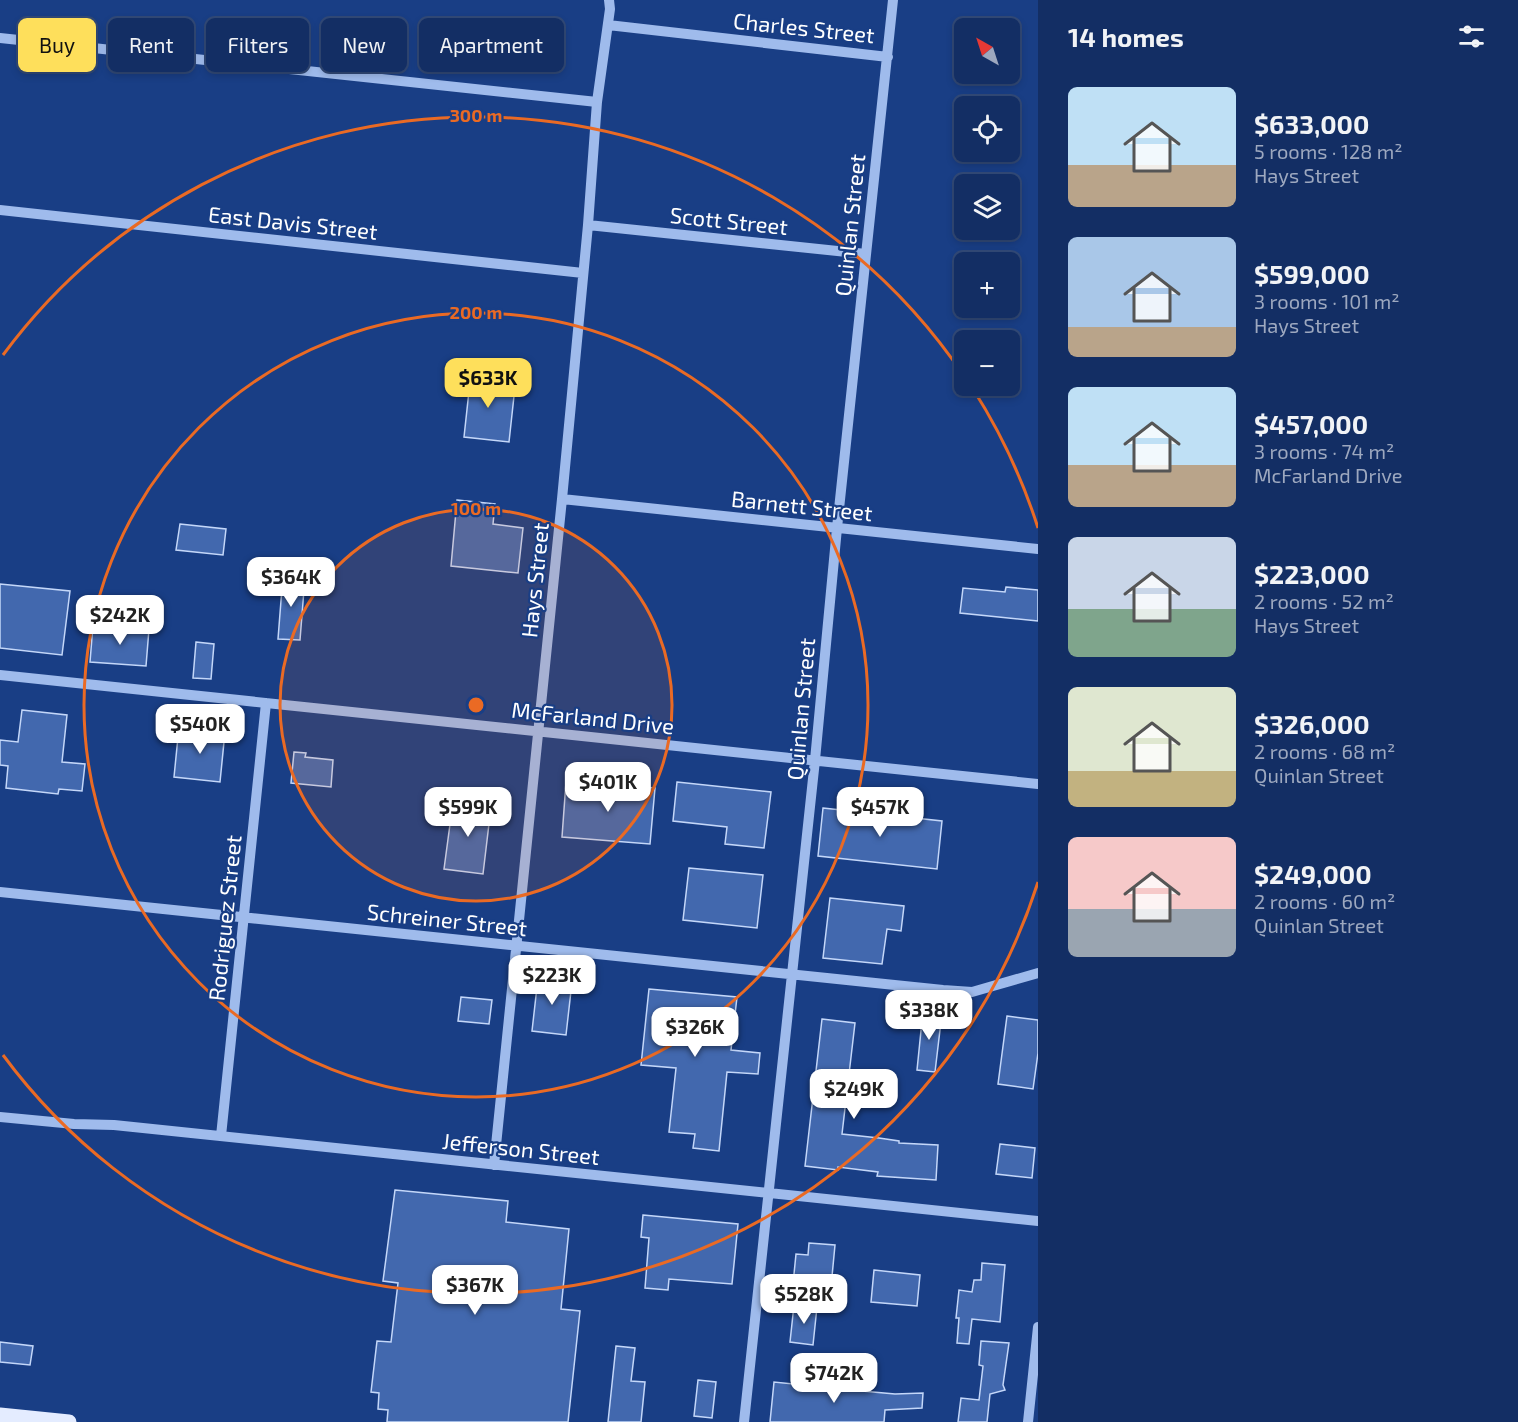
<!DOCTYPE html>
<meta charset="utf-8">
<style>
:root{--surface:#132e64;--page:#1c366a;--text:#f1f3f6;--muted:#9da8bf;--line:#324a78;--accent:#fedf5b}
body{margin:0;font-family:"Exo 2",sans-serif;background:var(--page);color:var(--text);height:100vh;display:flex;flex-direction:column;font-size:22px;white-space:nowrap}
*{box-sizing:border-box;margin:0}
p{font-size:20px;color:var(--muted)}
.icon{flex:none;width:33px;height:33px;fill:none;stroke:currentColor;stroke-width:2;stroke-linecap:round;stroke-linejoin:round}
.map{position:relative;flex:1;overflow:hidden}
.side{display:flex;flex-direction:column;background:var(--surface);width:480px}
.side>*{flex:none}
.top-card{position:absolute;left:18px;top:18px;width:570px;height:54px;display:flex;gap:12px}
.needle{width:39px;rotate:321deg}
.tools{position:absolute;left:954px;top:18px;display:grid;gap:12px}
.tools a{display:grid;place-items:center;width:66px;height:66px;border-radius:9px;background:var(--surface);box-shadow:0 3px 9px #0003,0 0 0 2px var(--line);font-size:30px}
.price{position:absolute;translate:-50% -51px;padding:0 14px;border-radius:12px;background:#fff;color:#222;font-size:20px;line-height:39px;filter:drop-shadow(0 2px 3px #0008)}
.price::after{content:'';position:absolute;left:50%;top:36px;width:18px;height:14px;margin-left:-9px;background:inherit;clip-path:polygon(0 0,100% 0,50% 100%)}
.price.selected{background:var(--accent);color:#111}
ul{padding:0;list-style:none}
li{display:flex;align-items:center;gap:18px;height:150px;padding:0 30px}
li span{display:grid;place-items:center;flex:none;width:168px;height:120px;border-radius:9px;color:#555}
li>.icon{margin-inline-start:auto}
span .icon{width:72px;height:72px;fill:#fffc;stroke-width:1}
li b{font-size:26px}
h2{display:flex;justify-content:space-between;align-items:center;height:72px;padding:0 30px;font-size:26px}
.pill{padding:0 21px;border-radius:9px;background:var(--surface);box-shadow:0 3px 9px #0003,0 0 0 2px var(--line);font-size:21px;line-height:54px}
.pill.selected{background:var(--accent);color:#111}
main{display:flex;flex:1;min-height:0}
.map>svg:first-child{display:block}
.building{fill:#4268ae;stroke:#c4d7f9;stroke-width:1.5}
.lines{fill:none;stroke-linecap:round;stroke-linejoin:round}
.minor{stroke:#9fbbec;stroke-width:10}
.major{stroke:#e4ecff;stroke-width:15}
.ring{fill:none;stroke:#ea6a24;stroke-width:3}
.labels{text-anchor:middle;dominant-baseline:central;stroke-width:4.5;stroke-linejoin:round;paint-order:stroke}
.street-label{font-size:22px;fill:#fff;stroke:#193e85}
.centre{fill:#ea6a24;stroke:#193e85;stroke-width:3}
.ring-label{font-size:18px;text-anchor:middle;font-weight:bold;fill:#ea6a24;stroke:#193e85;stroke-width:4.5;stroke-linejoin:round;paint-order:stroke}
</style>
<main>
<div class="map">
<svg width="1038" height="1422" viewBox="0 0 1038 1422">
<rect width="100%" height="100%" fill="#193e85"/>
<!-- building -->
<path class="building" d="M 476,367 L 498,370 L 496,394 L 514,396 L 509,442 L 464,437 L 469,391 L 473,391 Z
M 457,500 L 495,504 L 493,524 L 523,528 L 518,573 L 451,566 Z
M 180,524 L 226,529 L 223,555 L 176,550 Z
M 283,575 L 305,577 L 300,640 L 278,639 Z
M 0,584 L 70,591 L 62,655 L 0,648 Z
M 1006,587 L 1038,590 L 1038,621 L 960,613 L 963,588 L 1005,592 Z
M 93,625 L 149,629 L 146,666 L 90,662 Z
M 196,642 L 214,644 L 211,679 L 193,678 Z
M 22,710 L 67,715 L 62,762 L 85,764 L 82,791 L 59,789 L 58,794 L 6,788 L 8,766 L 0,765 L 0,740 L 18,742 Z
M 179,727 L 225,732 L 220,782 L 174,777 Z
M 294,752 L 306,753 L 305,757 L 333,760 L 331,787 L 291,783 Z
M 566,782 L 655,788 L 650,844 L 562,837 Z
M 677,782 L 771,792 L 764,848 L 725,844 L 727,827 L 673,821 Z
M 453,802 L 491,807 L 483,874 L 444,869 Z
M 823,808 L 942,821 L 937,869 L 818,856 Z
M 689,868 L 763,875 L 757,928 L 683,920 Z
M 830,898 L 904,906 L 901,931 L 887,929 L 882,964 L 823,958 Z
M 538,978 L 572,982 L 566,1035 L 532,1031 Z
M 649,989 L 737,997 L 731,1050 L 760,1053 L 758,1074 L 727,1072 L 719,1151 L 693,1148 L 695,1134 L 669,1132 L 676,1068 L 641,1065 Z
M 461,997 L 492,1000 L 489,1024 L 458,1021 Z
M 923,1011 L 942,1013 L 935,1072 L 917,1070 Z
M 1007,1016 L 1038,1020 L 1038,1053 L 1033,1089 L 998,1084 Z
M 822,1019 L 855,1023 L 842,1134 L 879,1138 L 899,1141 L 899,1143 L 938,1145 L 936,1180 L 877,1176 L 878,1172 L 838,1167 L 838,1170 L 805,1166 Z
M 1000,1144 L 1035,1148 L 1032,1178 L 996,1174 Z
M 395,1190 L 508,1201 L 506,1222 L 569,1229 L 561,1309 L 580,1311 L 568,1422 L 387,1422 L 388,1410 L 378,1409 L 379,1393 L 371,1392 L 377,1341 L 391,1342 L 398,1283 L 383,1281 Z
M 643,1215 L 738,1224 L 732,1284 L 669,1279 L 668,1290 L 645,1288 L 649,1238 L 641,1237 Z
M 809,1243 L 835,1245 L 831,1287 L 793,1284 L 796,1254 L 808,1255 Z
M 982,1263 L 1005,1265 L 1000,1322 L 972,1319 L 969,1344 L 957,1343 L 959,1318 L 956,1318 L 959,1290 L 972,1292 L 974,1280 L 981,1280 Z
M 874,1270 L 920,1275 L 917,1306 L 871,1302 Z
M 794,1305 L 817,1307 L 813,1345 L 790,1342 Z
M 981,1341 L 1009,1343 L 1003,1385 L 1005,1390 L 990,1394 L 987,1422 L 958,1422 L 961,1398 L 979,1400 L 983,1366 L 979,1365 Z
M 0,1342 L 33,1346 L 30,1365 L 0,1362 Z
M 616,1346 L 635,1348 L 631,1381 L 645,1382 L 641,1422 L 608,1422 Z
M 794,1373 L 808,1375 L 807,1386 L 895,1394 L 923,1393 L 922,1408 L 885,1410 L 884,1422 L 770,1422 L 774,1382 L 793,1384 Z
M 698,1380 L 716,1382 L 712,1418 L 694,1416 Z"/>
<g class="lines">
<!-- minor -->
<path class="minor" d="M 608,25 L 888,57
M 0,38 L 597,102
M 0,210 L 583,273
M 588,225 L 866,254
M 562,499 L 1038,549
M 0,675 L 1038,784
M 0,892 L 943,990 L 972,992 L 1038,973
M 0,1117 L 74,1124 L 114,1125 L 1038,1221
M 221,1136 L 266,703
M 494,1165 L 562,499 L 588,225 L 597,102 L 610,9 L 609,0
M 744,1422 L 815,760 L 837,528 L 893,0
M 1028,1422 L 1038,1327"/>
<!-- major -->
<path class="major" d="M 0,1415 L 69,1422"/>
</g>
<!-- distance rings -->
<circle cx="476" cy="705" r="196" fill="#ea6a24" fill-opacity=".12"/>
<g class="ring">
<circle cx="476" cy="705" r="196"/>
<circle cx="476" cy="705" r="392"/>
<path d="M1038 882A589 589 0 0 1 3 1055M3 355A589 589 0 0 1 964 376M973 389A589 589 0 0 1 1038 528"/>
</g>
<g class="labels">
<!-- street labels -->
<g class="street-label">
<text transform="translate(804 27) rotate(6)">Charles Street</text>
<text transform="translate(729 220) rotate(6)">Scott Street</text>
<text transform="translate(293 222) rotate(6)">East Davis Street</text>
<text transform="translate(849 225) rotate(-84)">Quinlan Street</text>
<text transform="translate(802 505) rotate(6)">Barnett Street</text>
<text transform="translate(534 580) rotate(-84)">Hays Street</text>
<text transform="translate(800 709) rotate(-85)">Quinlan Street</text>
<text transform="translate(593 717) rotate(6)">McFarland Drive</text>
<text transform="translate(224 918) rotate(-84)">Rodriguez Street</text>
<text transform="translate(447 919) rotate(6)">Schreiner Street</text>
<text transform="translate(521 1148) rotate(6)">Jefferson Street</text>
</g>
</g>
<circle cx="476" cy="705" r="9" class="centre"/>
<g class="ring-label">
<text x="476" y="122">300 m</text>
<text x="476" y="319">200 m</text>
<text x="476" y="515">100 m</text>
</g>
</svg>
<div class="tools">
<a><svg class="needle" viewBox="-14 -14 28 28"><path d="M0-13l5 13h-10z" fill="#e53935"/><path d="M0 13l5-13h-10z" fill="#9da8bf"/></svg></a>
<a><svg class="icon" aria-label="locate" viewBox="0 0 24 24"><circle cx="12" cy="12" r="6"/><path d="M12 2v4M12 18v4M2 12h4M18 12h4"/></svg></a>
<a><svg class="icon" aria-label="layers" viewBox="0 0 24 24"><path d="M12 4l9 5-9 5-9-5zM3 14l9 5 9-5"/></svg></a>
<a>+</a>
<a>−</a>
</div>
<b class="price selected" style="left:488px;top:409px">$633K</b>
<b class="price" style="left:291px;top:608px">$364K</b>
<b class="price" style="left:120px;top:646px">$242K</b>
<b class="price" style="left:200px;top:755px">$540K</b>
<b class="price" style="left:608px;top:813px">$401K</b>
<b class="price" style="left:468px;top:838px">$599K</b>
<b class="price" style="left:880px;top:838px">$457K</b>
<b class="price" style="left:552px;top:1006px">$223K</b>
<b class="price" style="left:929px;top:1041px">$338K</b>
<b class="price" style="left:695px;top:1058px">$326K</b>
<b class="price" style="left:854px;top:1120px">$249K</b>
<b class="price" style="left:475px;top:1316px">$367K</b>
<b class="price" style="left:804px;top:1325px">$528K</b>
<b class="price" style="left:834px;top:1404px">$742K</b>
<div class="top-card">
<a class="pill selected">Buy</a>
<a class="pill">Rent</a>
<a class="pill">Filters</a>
<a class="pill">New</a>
<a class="pill">Apartment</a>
</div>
</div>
<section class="side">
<h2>14 homes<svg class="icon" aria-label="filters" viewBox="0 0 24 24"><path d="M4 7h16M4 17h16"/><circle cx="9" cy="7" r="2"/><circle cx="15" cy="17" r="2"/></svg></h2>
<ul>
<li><span style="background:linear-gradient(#bfe0f5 65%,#b9a48a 0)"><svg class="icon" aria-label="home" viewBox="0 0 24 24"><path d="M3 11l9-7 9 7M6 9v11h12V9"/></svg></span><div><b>$633,000</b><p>5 rooms · 128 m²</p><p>Hays Street</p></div></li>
<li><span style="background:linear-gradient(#a9c7e8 75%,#b9a48a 0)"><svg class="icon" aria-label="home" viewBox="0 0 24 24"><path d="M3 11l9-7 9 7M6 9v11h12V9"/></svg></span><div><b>$599,000</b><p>3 rooms · 101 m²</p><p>Hays Street</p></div></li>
<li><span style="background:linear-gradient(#bfe0f5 65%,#b9a48a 0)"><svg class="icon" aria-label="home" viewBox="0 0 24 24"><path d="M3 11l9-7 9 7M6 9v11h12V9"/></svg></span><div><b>$457,000</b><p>3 rooms · 74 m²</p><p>McFarland Drive</p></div></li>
<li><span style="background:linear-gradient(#c9d6e8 60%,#7fa58c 0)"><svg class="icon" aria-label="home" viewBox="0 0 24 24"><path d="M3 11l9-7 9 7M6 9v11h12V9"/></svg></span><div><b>$223,000</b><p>2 rooms · 52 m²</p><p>Hays Street</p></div></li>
<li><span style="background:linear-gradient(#dfe7d0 70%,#c2b280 0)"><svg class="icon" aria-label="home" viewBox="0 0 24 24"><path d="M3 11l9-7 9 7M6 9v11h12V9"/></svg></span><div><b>$326,000</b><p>2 rooms · 68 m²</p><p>Quinlan Street</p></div></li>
<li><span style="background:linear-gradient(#f6c9c9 60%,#9aa5b1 0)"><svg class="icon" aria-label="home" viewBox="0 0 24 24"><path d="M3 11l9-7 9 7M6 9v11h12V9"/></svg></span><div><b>$249,000</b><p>2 rooms · 60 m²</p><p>Quinlan Street</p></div></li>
</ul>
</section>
</main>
